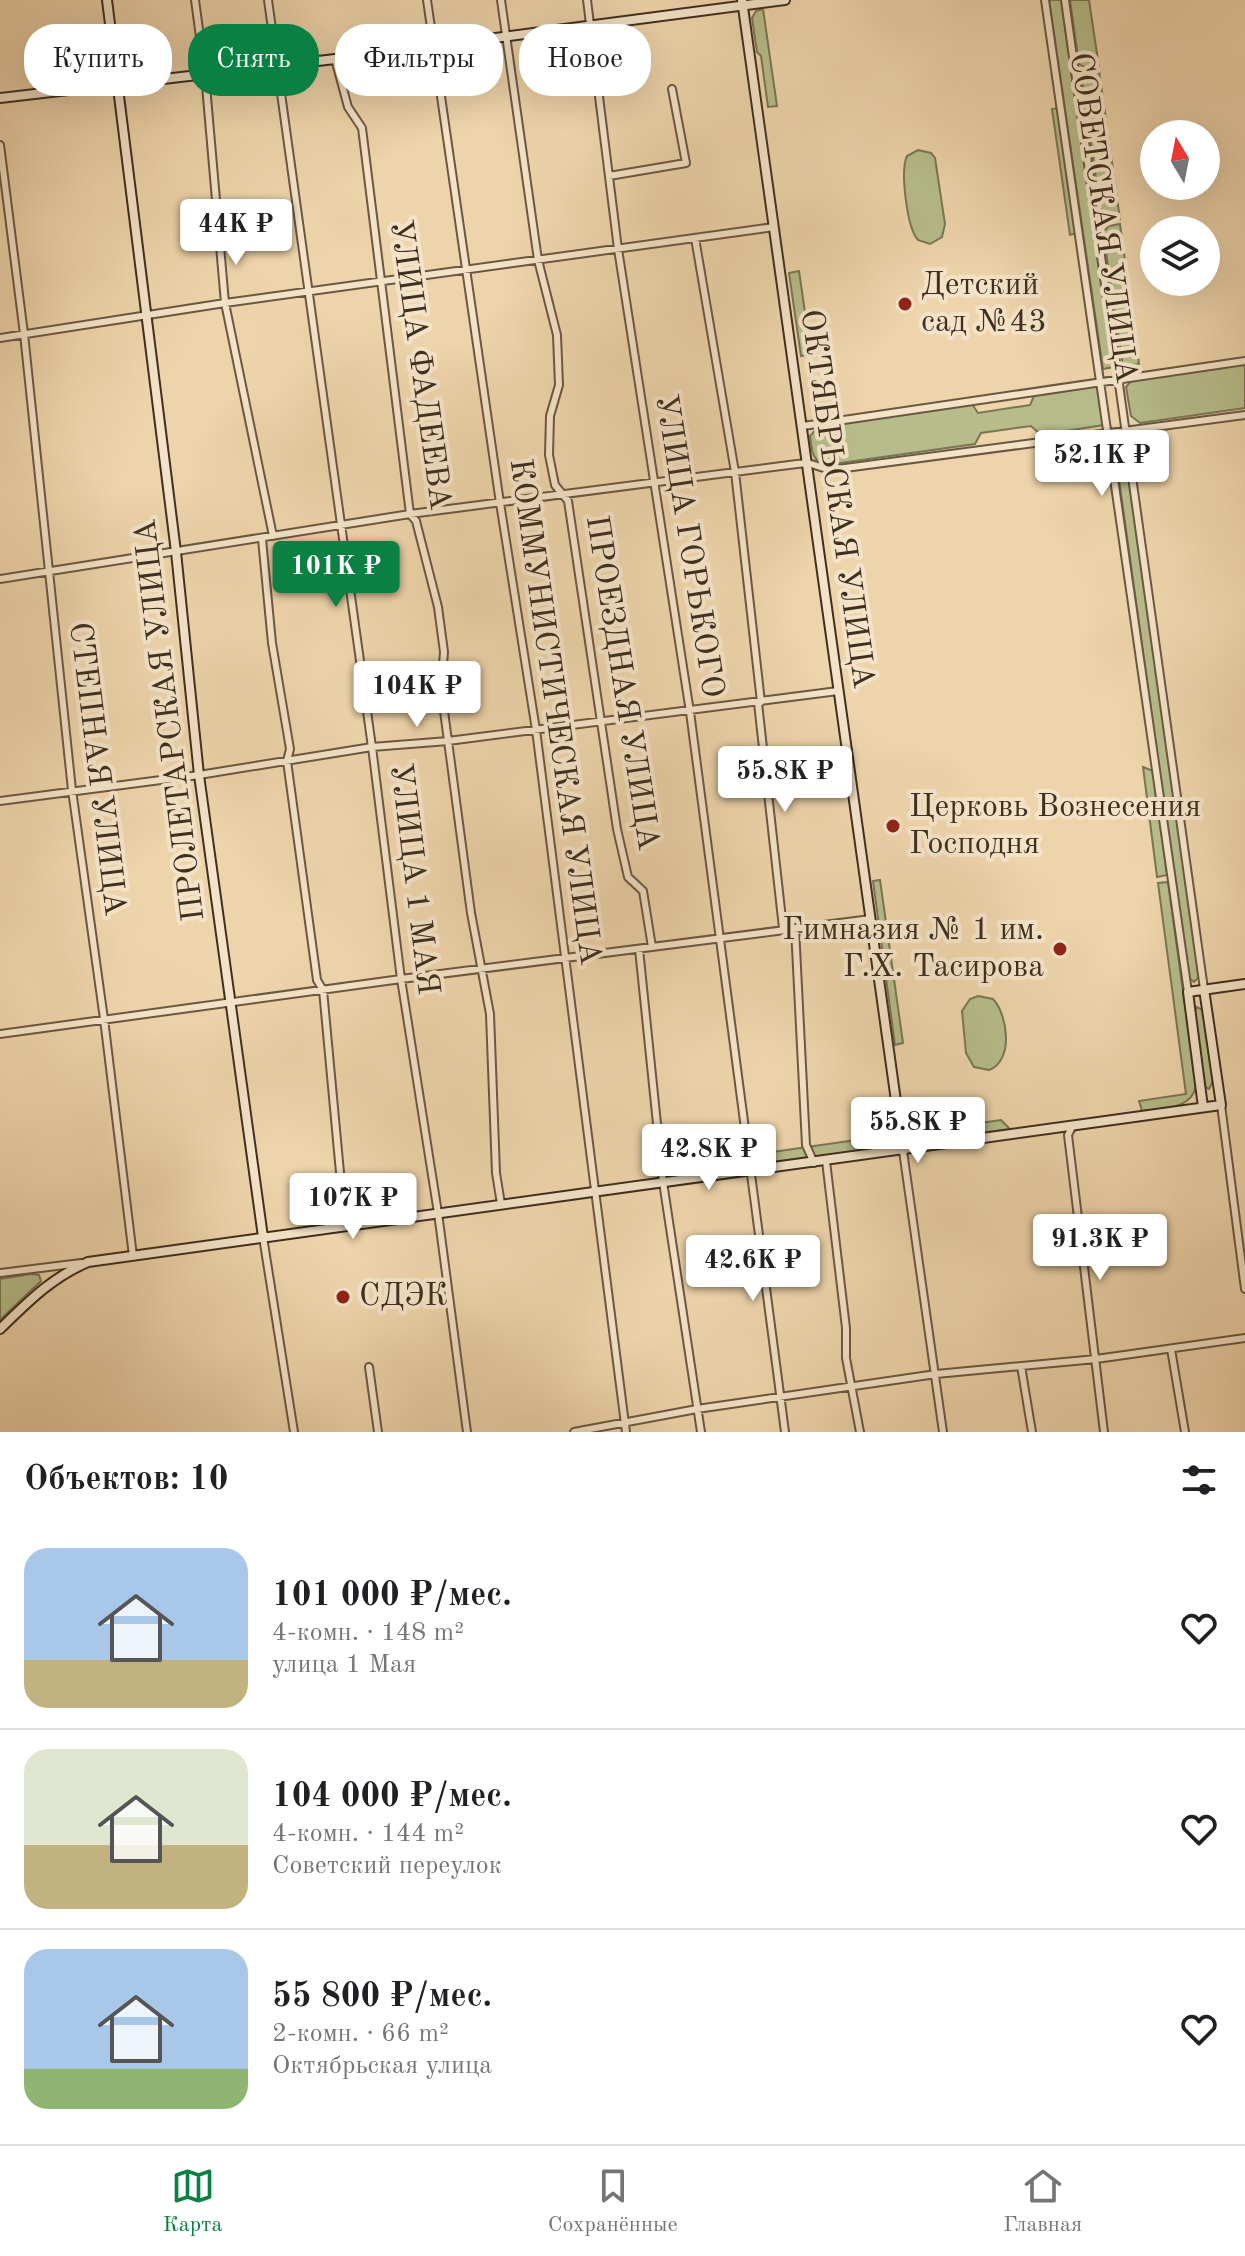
<!DOCTYPE html>
<html lang="ru">
<meta charset="utf-8">
<style>
:root{--surface:#fff;--page:#f6f6f6;--text:#202124;--muted:#757577;--line:#e0e0e0;--accent:#0b8043}
body{margin:0;font-family:"Old Standard TT",serif;background:var(--page);color:var(--text);height:100vh;display:flex;flex-direction:column;font-size:30px;white-space:nowrap}
*{box-sizing:border-box;margin:0}
p{font-size:26px;color:var(--muted)}
.icon{flex:none;width:44px;height:44px;fill:none;stroke:currentColor;stroke-width:2;stroke-linecap:round;stroke-linejoin:round}
.map{position:relative;height:1432px;overflow:hidden}
.panel{display:flex;flex-direction:column;background:var(--surface);flex:1}
.panel>*{flex:none}
.guide{position:absolute;left:24px;top:24px;width:800px;height:72px;display:flex;gap:16px}
.needle{width:52px;rotate:350deg}
.controls{position:absolute;left:1140px;top:120px;display:grid;gap:16px}
.controls a{display:grid;place-items:center;width:80px;height:80px;border-radius:50%;background:var(--surface);box-shadow:0 8px 32px #0002;font-size:40px}
.price{position:absolute;translate:-50% -68px;padding:0 18px;border-radius:8px;background:#fff;color:#222;font-size:26px;line-height:52px;filter:drop-shadow(0 2px 4px #0008)}
.price::after{content:'';position:absolute;left:50%;top:48px;width:24px;height:18px;margin-left:-12px;background:inherit;clip-path:polygon(0 0,100% 0,50% 100%)}
.price.on{background:var(--accent);color:#fff}
ul{padding:0;list-style:none}
li{display:flex;align-items:center;gap:24px;height:200px;padding:0 24px}
li+li{border-top:2px solid var(--line)}
li span{display:grid;place-items:center;flex:none;width:224px;height:160px;border-radius:24px;color:#555}
li>.icon{margin-inline-start:auto}
span .icon{width:96px;height:96px;fill:#fffc;stroke-width:1}
li b{font-size:34px}
h2{display:flex;justify-content:space-between;align-items:center;height:96px;padding:0 24px;font-size:34px}
.chip{padding:0 28px;border-radius:32px;background:var(--surface);box-shadow:0 8px 32px #0002;font-size:28px;line-height:72px}
.chip.on{background:var(--accent);color:#fff}
.menu{display:flex;justify-content:space-around;align-items:center;height:112px;border-top:2px solid var(--line);background:var(--surface);font-size:22px;color:var(--muted)}
.menu a{display:grid;justify-items:center;gap:4px}
.menu .on{color:var(--accent)}
.map>svg:first-child{display:block}
.green{fill:#b6bd8b;stroke:#7a7655;stroke-width:2}
.lines{fill:none;stroke-linecap:round;stroke-linejoin:round}
.street-casing{stroke:#6b5842;stroke-width:10}
.secondary-casing{stroke:#3f2f1f;stroke-width:12}
.street{stroke:#f4e3c8;stroke-width:6}
.secondary{stroke:#f4e3c8;stroke-width:8}
.poi-dot{fill:#8f2418;stroke:#f4e3c8;stroke-width:3}
.labels{text-anchor:middle;dominant-baseline:central;stroke-width:8;stroke-linejoin:round;paint-order:stroke}
.street-label{font-size:32px;fill:#3f2f1f;stroke:#f4e3c8}
.poi-label{font-size:32px;fill:#3f2f1f;stroke:#f4e3c8;text-anchor:start}
</style>
<div class="map">
<svg width="1245" height="1432" viewBox="0 0 1245 1432">
<rect width="100%" height="100%" fill="#eed4ab"/>
<filter id="stains"><feTurbulence type="fractalNoise" baseFrequency=".0025" numOctaves="4"/><feColorMatrix values="0 0 0 0 .2 0 0 0 0 .09 0 0 0 0 .02 0 0 0 .5 -.17"/></filter>
<radialGradient id="worn" r=".72"><stop offset=".6" stop-color="#630" stop-opacity="0"/><stop offset="1" stop-color="#630" stop-opacity=".3"/></radialGradient>
<!-- green -->
<path class="green" d="M 1049,0 L 1061,0 L 1114,367 L 1103,369 Z
M 1070,0 L 1089,0 L 1099,67 L 1088,69 L 1079,64 Z
M 763,9 L 777,106 L 768,107 L 761,56 L 757,52 L 752,18 L 756,11 Z
M 1099,71 L 1107,126 L 1089,130 L 1082,80 L 1087,73 Z
M 1059,108 L 1076,233 L 1070,235 L 1052,109 Z
M 1108,134 L 1120,219 L 1106,220 L 1101,213 L 1090,137 Z
M 918,150 L 931,153 L 935,158 L 945,224 L 942,237 L 930,244 L 918,240 C 907,228 900,171 907,156 Z
M 1120,224 L 1139,364 L 1123,366 L 1103,232 L 1109,226 Z
M 799,271 L 811,354 L 801,356 L 789,273 Z
M 1245,364 L 1245,408 L 1140,423 L 1131,416 L 1126,387 L 1132,380 Z
M 1098,386 L 1104,425 L 1041,435 L 1031,426 L 981,433 L 975,444 L 826,465 C 811,461 812,449 810,436 L 819,426 L 972,404 L 978,413 L 1030,405 L 1034,396 Z
M 1124,442 L 1199,977 L 1194,982 L 1188,977 L 1114,443 Z
M 1143,767 L 1153,771 L 1167,875 L 1157,877 Z
M 880,880 L 903,1043 L 895,1045 L 873,881 Z
M 1168,882 L 1196,1086 C 1191,1110 1163,1108 1142,1111 L 1139,1101 L 1186,1094 L 1158,883 Z
M 978,996 L 993,999 C 1008,1015 1014,1061 989,1070 L 974,1067 L 966,1053 L 962,1011 L 970,999 Z
M 1197,1007 L 1204,1011 C 1208,1033 1221,1070 1209,1089 L 1205,1087 L 1194,1013 Z
M 1001,1120 L 1010,1129 L 913,1142 L 907,1137 L 907,1133 Z
M 891,1135 L 890,1143 L 883,1148 L 757,1164 L 753,1162 L 751,1155 Z
M 31,1274 L 39,1275 L 41,1281 L 0,1320 L 0,1279 Z"/>
<g class="lines">
<!-- street casing -->
<g class="street-casing">
<path id="street" d="M 195,0 L 205,74 L 225,303 L 273,536
M 268,0 L 372,747 L 401,979 L 438,1213 L 467,1432
M 427,0 L 500,503 L 536,730 L 626,1432
M 501,0 L 538,260 L 557,335 L 559,385 L 550,416 L 549,455 L 555,485 L 568,501 L 617,829 L 628,877 L 643,891 L 652,947
M 587,0 L 618,249 L 690,712 L 785,1432
M 1045,0 L 1188,992
M 1065,0 L 1204,989
M 335,59 L 348,107 L 362,128 L 410,514 L 416,521 L 438,607 L 444,652 L 441,689 L 448,741 L 471,913 L 490,1014 L 496,1173 L 501,1204
M 0,145 L 24,334 L 72,790 L 104,1019 L 133,1256
M 609,176 L 686,163 L 672,89
M 695,238 L 735,472 L 761,702
M 0,338 L 225,303 L 774,227
M 803,426 L 1245,361
M 262,539 L 272,643 L 290,749 L 287,761 L 317,980 L 323,990 L 345,1226
M 0,579 L 410,514 L 797,464 L 808,463 L 830,470 L 1245,415
M 758,703 L 783,928
M 0,801 L 199,775 L 372,747 L 448,741 L 838,691
M 795,928 L 806,1145 L 814,1163
M 639,949 L 663,1182 L 701,1432
M 0,1034 L 401,979 L 871,919
M 1221,1105 L 1245,1289
M 1072,1127 L 1068,1135 L 1104,1432
M 903,1151 L 943,1432
M 826,1161 L 846,1328 L 846,1358 L 860,1432
M 263,1237 L 294,1432
M 0,1273 L 81,1263
M 1171,1349 L 1185,1432
M 1021,1366 L 1032,1432
M 369,1367 L 378,1432
M 574,1432 L 697,1409 L 936,1374 L 1096,1359 L 1245,1338"/>
</g>
<!-- secondary casing -->
<g class="secondary-casing">
<path id="secondary" d="M 107,0 L 176,552 L 199,775 L 263,1237
M 742,0 L 903,1151
M 0,98 L 335,59 L 785,0
M 1203,1107 L 1188,992 L 1245,984
M 0,1329 C 29,1301 51,1278 88,1262 L 1221,1105 L 1204,989"/>
</g>
<!-- street -->
<use href="#street" class="street"/>
<!-- secondary -->
<use href="#secondary" class="secondary"/>
</g>
<!-- markers -->
<g class="poi-dot">
<circle cx="905" cy="304" r="8"/>
<circle cx="893" cy="826" r="8"/>
<circle cx="1060" cy="949" r="8"/>
<circle cx="343" cy="1297" r="8"/>
</g>
<g class="labels">
<!-- street labels -->
<g class="street-label">
<text transform="translate(1102 218) rotate(82)">СОВЕТСКАЯ УЛИЦА</text>
<text transform="translate(419 365) rotate(82)">УЛИЦА ФАДЕЕВА</text>
<text transform="translate(836 499) rotate(82)">ОКТЯБРЬСКАЯ УЛИЦА</text>
<text transform="translate(688 546) rotate(81)">УЛИЦА ГОРЬКОГО</text>
<text transform="translate(621 683) rotate(81)">ПРОЕЗДНАЯ УЛИЦА</text>
<text transform="translate(554 712) rotate(82)">КОММУНИСТИЧЕСКАЯ УЛИЦА</text>
<text transform="translate(171 720) rotate(-97)">ПРОЛЕТАРСКАЯ УЛИЦА</text>
<text transform="translate(96 769) rotate(83)">СТЕПНАЯ УЛИЦА</text>
<text transform="translate(413 879) rotate(83)">УЛИЦА 1 МАЯ</text>
</g>
<!-- poi labels -->
<g class="poi-label">
<text x="921" y="286">Детский<tspan x="921" dy="37">сад №43</tspan></text>
<text x="909" y="808">Церковь Вознесения<tspan x="909" dy="37">Господня</tspan></text>
<text x="1044" y="931" text-anchor="end">Гимназия № 1 им.<tspan x="1044" dy="37">Г.Х. Тасирова</tspan></text>
<text x="359" y="1297">СДЭК</text>
</g>
</g>
<rect width="100%" height="100%" filter="url(#stains)"/>
<rect width="100%" height="100%" fill="url(#worn)"/>
</svg>
<div class="controls">
<a><svg class="needle" viewBox="-14 -14 28 28"><path d="M0-13l5 13h-10z" fill="#e53935"/><path d="M0 13l5-13h-10z" fill="#757577"/></svg></a>
<a><svg class="icon" aria-label="layers" viewBox="0 0 24 24"><path d="M12 4l9 5-9 5-9-5zM3 14l9 5 9-5"/></svg></a>
</div>
<b class="price" style="left:236px;top:267px">44K ₽</b>
<b class="price" style="left:1102px;top:498px">52.1K ₽</b>
<b class="price on" style="left:336px;top:609px">101K ₽</b>
<b class="price" style="left:417px;top:729px">104K ₽</b>
<b class="price" style="left:785px;top:814px">55.8K ₽</b>
<b class="price" style="left:918px;top:1165px">55.8K ₽</b>
<b class="price" style="left:709px;top:1192px">42.8K ₽</b>
<b class="price" style="left:353px;top:1241px">107K ₽</b>
<b class="price" style="left:1100px;top:1282px">91.3K ₽</b>
<b class="price" style="left:753px;top:1303px">42.6K ₽</b>
<div class="guide">
<a class="chip">Купить</a>
<a class="chip on">Снять</a>
<a class="chip">Фильтры</a>
<a class="chip">Новое</a>
</div>
</div>
<section class="panel">
<h2>Объектов: 10<svg class="icon" aria-label="filters" viewBox="0 0 24 24"><path d="M4 7h16M4 17h16"/><circle cx="9" cy="7" r="2"/><circle cx="15" cy="17" r="2"/></svg></h2>
<ul>
<li><span style="background:linear-gradient(#a9c7e8 70%,#c2b280 0)"><svg class="icon" aria-label="home" viewBox="0 0 24 24"><path d="M3 11l9-7 9 7M6 9v11h12V9"/></svg></span><div><b>101 000 ₽/мес.</b><p>4-комн. · 148 m²</p><p>улица 1 Мая</p></div><svg class="icon" aria-label="heart" viewBox="0 0 24 24"><path d="M12 20l-8-8c-3-5 5-10 8-4 3-6 11-1 8 4z"/></svg></li>
<li><span style="background:linear-gradient(#dfe7d0 60%,#c2b280 0)"><svg class="icon" aria-label="home" viewBox="0 0 24 24"><path d="M3 11l9-7 9 7M6 9v11h12V9"/></svg></span><div><b>104 000 ₽/мес.</b><p>4-комн. · 144 m²</p><p>Советский переулок</p></div><svg class="icon" aria-label="heart" viewBox="0 0 24 24"><path d="M12 20l-8-8c-3-5 5-10 8-4 3-6 11-1 8 4z"/></svg></li>
<li><span style="background:linear-gradient(#a9c7e8 75%,#8fb573 0)"><svg class="icon" aria-label="home" viewBox="0 0 24 24"><path d="M3 11l9-7 9 7M6 9v11h12V9"/></svg></span><div><b>55 800 ₽/мес.</b><p>2-комн. · 66 m²</p><p>Октябрьская улица</p></div><svg class="icon" aria-label="heart" viewBox="0 0 24 24"><path d="M12 20l-8-8c-3-5 5-10 8-4 3-6 11-1 8 4z"/></svg></li>
</ul>
</section>
<nav class="menu">
<a class="on"><svg class="icon" aria-label="map" viewBox="0 0 24 24"><path d="M3 6l6-2 6 2 6-2v14l-6 2-6-2-6 2zM9 4v14M15 6v14"/></svg>Карта</a>
<a><svg class="icon" aria-label="saved" viewBox="0 0 24 24"><path d="M7 4h10v16l-5-4-5 4z"/></svg>Сохранённые</a>
<a><svg class="icon" aria-label="home" viewBox="0 0 24 24"><path d="M3 11l9-7 9 7M6 9v11h12V9"/></svg>Главная</a>
</nav>
